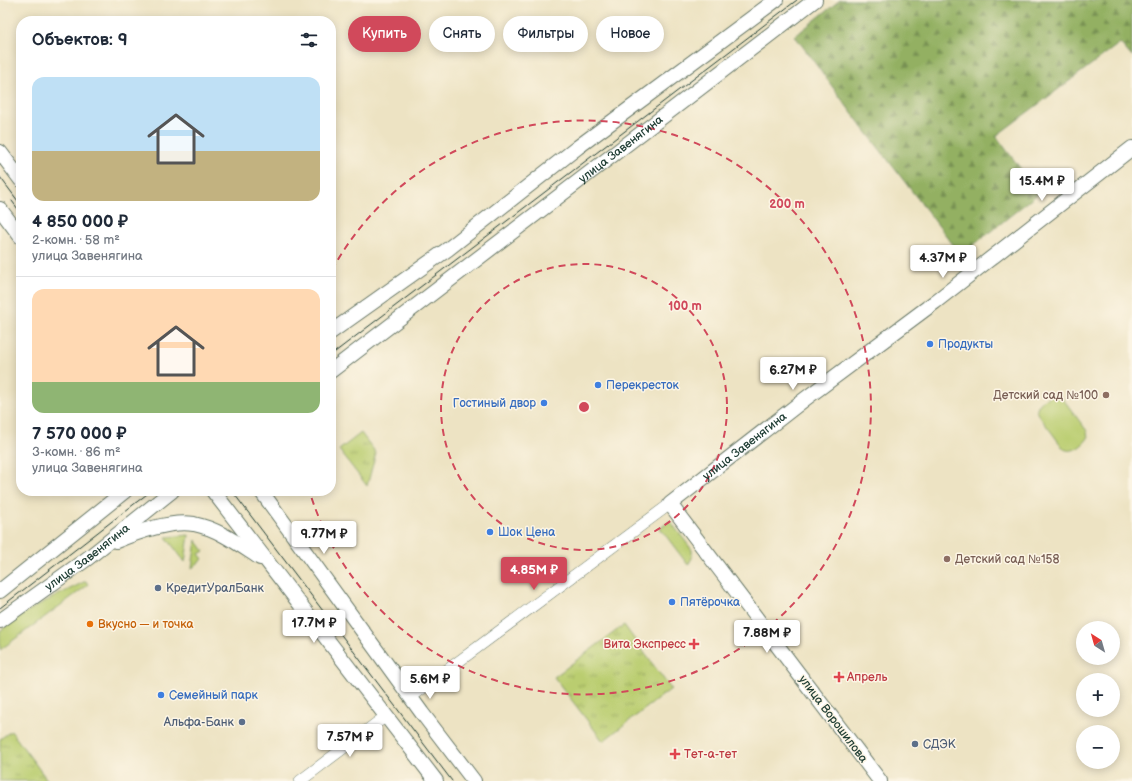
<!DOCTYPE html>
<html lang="ru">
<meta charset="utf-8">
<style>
:root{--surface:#fff;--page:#f2f2f3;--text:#1f2937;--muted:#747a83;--line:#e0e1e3;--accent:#d1495b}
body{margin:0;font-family:"Balsamiq Sans",sans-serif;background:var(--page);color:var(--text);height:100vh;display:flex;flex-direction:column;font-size:15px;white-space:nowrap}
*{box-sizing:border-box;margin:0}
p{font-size:13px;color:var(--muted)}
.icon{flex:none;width:22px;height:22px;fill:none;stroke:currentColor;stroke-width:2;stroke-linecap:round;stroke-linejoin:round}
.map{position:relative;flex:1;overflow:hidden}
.details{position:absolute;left:16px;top:16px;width:320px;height:480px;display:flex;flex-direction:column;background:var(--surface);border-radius:16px;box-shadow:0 2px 10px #0003}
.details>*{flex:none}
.hud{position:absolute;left:348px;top:16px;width:380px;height:36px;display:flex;gap:8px}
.needle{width:26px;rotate:323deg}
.tools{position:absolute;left:1076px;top:621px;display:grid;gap:8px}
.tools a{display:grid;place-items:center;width:44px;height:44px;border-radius:50%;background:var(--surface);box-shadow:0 2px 10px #0003;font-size:20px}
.price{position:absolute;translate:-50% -34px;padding:0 9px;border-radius:4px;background:#fff;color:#222;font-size:13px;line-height:26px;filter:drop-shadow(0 1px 2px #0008)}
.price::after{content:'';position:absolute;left:50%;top:24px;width:12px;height:9px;margin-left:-6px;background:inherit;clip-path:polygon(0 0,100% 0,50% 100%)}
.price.on{background:var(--accent);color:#fff}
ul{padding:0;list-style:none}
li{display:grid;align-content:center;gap:8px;height:212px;padding:0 16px}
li+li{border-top:1px solid var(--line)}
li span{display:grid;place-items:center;height:124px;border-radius:12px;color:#555}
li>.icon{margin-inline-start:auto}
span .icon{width:72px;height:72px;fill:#fffc;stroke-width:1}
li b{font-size:17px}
h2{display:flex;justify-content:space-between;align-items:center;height:48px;padding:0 16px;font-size:17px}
.chip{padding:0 14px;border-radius:18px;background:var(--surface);box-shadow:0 2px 10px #0003;font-size:14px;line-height:36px}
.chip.on{background:var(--accent);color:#fff}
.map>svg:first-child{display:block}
.grass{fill:#bacd70;stroke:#6c8552}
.forest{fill:url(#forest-firs);stroke:#59764b}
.park{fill:url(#park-tufts);stroke:#6c8552}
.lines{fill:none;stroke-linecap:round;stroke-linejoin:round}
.minor-casing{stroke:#677766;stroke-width:12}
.major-casing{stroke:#677766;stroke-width:16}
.minor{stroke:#fff;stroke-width:11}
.major{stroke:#fff;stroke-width:14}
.tram{stroke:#1f3d34;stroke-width:1}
.ring{fill:none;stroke:#d1495b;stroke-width:2;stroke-dasharray:7 5}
.shop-dot{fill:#3f7fe0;stroke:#fcf5e5;stroke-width:1.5}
.education-dot{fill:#8d6e63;stroke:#fcf5e5;stroke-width:1.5}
.service-dot{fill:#5c6f8a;stroke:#fcf5e5;stroke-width:1.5}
.food-dot{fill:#e8710a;stroke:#fcf5e5;stroke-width:1.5}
.health-dot{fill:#e0444e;stroke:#fcf5e5;stroke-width:1.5}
.labels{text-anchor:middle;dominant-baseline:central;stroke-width:3;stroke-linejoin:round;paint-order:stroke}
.street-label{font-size:12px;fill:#1f3d34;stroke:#fcf5e5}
.shop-label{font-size:12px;fill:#366cbe;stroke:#fcf5e5;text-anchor:start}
.education-label{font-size:12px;fill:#785e54;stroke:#fcf5e5;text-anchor:end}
.service-label{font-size:12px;fill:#4e5e75;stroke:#fcf5e5;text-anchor:start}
.food-label{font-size:12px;fill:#c56008;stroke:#fcf5e5;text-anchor:start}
.health-label{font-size:12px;fill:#be3a42;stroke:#fcf5e5;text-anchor:start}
.centre{fill:#d1495b;stroke:#fcf5e5;stroke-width:2}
.ring-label{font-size:12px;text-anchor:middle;font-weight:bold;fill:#d1495b;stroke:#fcf5e5;stroke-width:3;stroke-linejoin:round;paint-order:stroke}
</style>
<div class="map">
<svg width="1132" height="781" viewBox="0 0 1132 781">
<defs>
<pattern id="forest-firs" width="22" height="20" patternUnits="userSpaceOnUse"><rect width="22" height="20" fill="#93b062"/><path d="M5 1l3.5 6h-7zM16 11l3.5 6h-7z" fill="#779052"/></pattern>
<pattern id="park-tufts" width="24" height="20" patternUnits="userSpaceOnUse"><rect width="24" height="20" fill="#bacd70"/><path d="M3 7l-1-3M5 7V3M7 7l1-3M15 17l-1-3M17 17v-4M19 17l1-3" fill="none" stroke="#97a85d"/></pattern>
</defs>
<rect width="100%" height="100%" fill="#fcf5e5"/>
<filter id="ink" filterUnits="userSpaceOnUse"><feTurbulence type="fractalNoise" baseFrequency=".025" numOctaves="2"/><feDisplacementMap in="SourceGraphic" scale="8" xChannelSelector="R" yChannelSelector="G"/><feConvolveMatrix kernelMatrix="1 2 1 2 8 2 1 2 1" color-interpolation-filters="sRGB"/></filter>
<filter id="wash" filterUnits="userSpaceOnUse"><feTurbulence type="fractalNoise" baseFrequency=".012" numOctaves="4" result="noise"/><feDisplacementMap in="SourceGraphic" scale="16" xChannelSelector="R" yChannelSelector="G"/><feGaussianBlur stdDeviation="0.9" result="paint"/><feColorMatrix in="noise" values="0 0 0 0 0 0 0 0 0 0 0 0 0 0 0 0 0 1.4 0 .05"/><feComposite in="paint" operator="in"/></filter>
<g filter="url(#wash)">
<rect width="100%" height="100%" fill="#ede3c3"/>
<!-- grass -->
<path class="grass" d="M 1054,394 L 1057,394 L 1060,395 L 1087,431 L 1088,438 C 1083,445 1073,454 1064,449 L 1037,413 C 1035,404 1047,397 1054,394 Z
M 670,521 L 692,550 L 692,558 L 688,565 L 660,528 Z
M 189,535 L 185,562 L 166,537 Z
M 196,540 L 204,551 L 199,554 L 203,559 L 192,568 Z
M 86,581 L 88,585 L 0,650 L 0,631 L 15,619 L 42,603 Z"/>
<!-- forest -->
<path class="forest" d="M 840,0 L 1132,0 L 1132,57 L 1120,43 L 996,136 L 1039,193 L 961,255 L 851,112 L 795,36 Z"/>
<!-- park -->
<path class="park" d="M 361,433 L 376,453 L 367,486 L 339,450 Z
M 624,625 L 671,689 L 603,741 L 554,677 Z
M 11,731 L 48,781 L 0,781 L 0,739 Z"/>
</g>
<g filter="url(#ink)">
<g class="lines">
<!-- minor casing -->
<g class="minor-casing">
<path id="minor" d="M 411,697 L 670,504
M 300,781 L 386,716"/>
</g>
<!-- major casing -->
<g class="major-casing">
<g id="major">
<path d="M 0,152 L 21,180"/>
<path d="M 0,209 L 21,237"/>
<path d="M 331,332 L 448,249 L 578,147 L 776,0"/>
<path id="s1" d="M 331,371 L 815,0"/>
<path d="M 213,491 L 436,781"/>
<path d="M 261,491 L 422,713 L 474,781"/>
<path d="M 116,541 C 138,532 170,520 194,524 C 219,529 240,545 260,558"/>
<path d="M 0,591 L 125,491"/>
<path id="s2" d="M 0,621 L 88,558 L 172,491"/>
<path id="s3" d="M 880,781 L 670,504 L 805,399 L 935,302 L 1132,148"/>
</g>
</g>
<!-- minor -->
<use href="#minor" class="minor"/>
<!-- major -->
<use href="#major" class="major"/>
<!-- tram -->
<path class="tram" d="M 0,177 L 21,205
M 12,201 L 21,213
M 331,355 L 797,0
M 232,491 L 452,781
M 0,608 L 151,491"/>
</g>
</g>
<!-- distance rings -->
<g class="ring">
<circle cx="584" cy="407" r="143"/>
<path d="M332 270A287 287 0 1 1 310 493"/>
</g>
<!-- markers -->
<g class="shop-dot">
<circle cx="930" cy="344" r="4"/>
<circle cx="598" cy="385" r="4"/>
<circle cx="544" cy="403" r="4"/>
<circle cx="490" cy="532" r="4"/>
<circle cx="672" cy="602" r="4"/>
<circle cx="161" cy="695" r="4"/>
</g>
<g class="education-dot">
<circle cx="1106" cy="395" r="4"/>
<circle cx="947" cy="559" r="4"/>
</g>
<g class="service-dot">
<circle cx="158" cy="588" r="4"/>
<circle cx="242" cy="722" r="4"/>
<circle cx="915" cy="744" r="4"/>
</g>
<circle class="food-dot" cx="90" cy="624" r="4"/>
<g class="health-dot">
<path d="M692 638h4v4h4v4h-4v4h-4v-4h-4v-4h4z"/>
<path d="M837 671h4v4h4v4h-4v4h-4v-4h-4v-4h4z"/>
<path d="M673 748h4v4h4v4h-4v4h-4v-4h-4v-4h4z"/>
</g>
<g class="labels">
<!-- street labels -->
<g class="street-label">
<text stroke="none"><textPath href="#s1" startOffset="365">улица Завенягина</textPath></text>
<text stroke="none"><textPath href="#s3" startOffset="442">улица Завенягина</textPath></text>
<text stroke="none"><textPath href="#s2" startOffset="108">улица Завенягина</textPath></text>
<text transform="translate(833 719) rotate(53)">улица Ворошилова</text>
</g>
<!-- shop labels -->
<g class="shop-label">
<text x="938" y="344">Продукты</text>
<text x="606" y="385">Перекресток</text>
<text x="536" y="403" text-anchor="end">Гостиный двор</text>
<text x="498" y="532">Шок Цена</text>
<text x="680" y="602">Пятёрочка</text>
<text x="169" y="695">Семейный парк</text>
</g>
<!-- education labels -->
<g class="education-label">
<text x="1098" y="395">Детский сад №100</text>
<text x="955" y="559" text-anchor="start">Детский сад №158</text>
</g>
<!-- service labels -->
<g class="service-label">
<text x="166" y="588">КредитУралБанк</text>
<text x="234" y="722" text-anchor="end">Альфа-Банк</text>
<text x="923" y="744">СДЭК</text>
</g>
<!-- food labels -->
<g class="food-label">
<text x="98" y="624">Вкусно — и точка</text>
</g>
<!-- health labels -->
<g class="health-label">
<text x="686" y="644" text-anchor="end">Вита Экспресс</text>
<text x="847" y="677">Апрель</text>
<text x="684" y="754">Тет-а-тет</text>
</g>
</g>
<circle cx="584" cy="407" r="6" class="centre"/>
<g class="ring-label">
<text x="787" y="208">200 m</text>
<text x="685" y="310">100 m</text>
</g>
</svg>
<div class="tools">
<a><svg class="needle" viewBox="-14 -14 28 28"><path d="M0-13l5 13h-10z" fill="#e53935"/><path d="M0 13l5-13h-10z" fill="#747a83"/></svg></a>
<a>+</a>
<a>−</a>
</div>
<b class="price" style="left:1042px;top:202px">15.4M ₽</b>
<b class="price" style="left:943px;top:279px">4.37M ₽</b>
<b class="price" style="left:793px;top:391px">6.27M ₽</b>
<b class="price" style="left:324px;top:555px">9.77M ₽</b>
<b class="price on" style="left:534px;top:591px">4.85M ₽</b>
<b class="price" style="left:314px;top:644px">17.7M ₽</b>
<b class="price" style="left:767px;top:654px">7.88M ₽</b>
<b class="price" style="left:430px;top:700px">5.6M ₽</b>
<b class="price" style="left:350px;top:758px">7.57M ₽</b>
<div class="hud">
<a class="chip on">Купить</a>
<a class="chip">Снять</a>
<a class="chip">Фильтры</a>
<a class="chip">Новое</a>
</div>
<section class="details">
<h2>Объектов: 9<svg class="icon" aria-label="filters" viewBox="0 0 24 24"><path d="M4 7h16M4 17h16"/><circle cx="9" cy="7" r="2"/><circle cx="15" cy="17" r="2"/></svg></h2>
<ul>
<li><span style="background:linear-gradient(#bfe0f5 60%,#c2b280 0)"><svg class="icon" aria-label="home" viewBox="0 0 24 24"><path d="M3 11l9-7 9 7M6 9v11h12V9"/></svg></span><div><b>4 850 000 ₽</b><p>2-комн. · 58 m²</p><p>улица Завенягина</p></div></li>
<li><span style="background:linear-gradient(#ffd9b3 75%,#8fb573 0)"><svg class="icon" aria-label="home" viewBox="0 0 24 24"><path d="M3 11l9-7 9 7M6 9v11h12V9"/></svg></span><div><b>7 570 000 ₽</b><p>3-комн. · 86 m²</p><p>улица Завенягина</p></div></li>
</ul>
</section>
</div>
